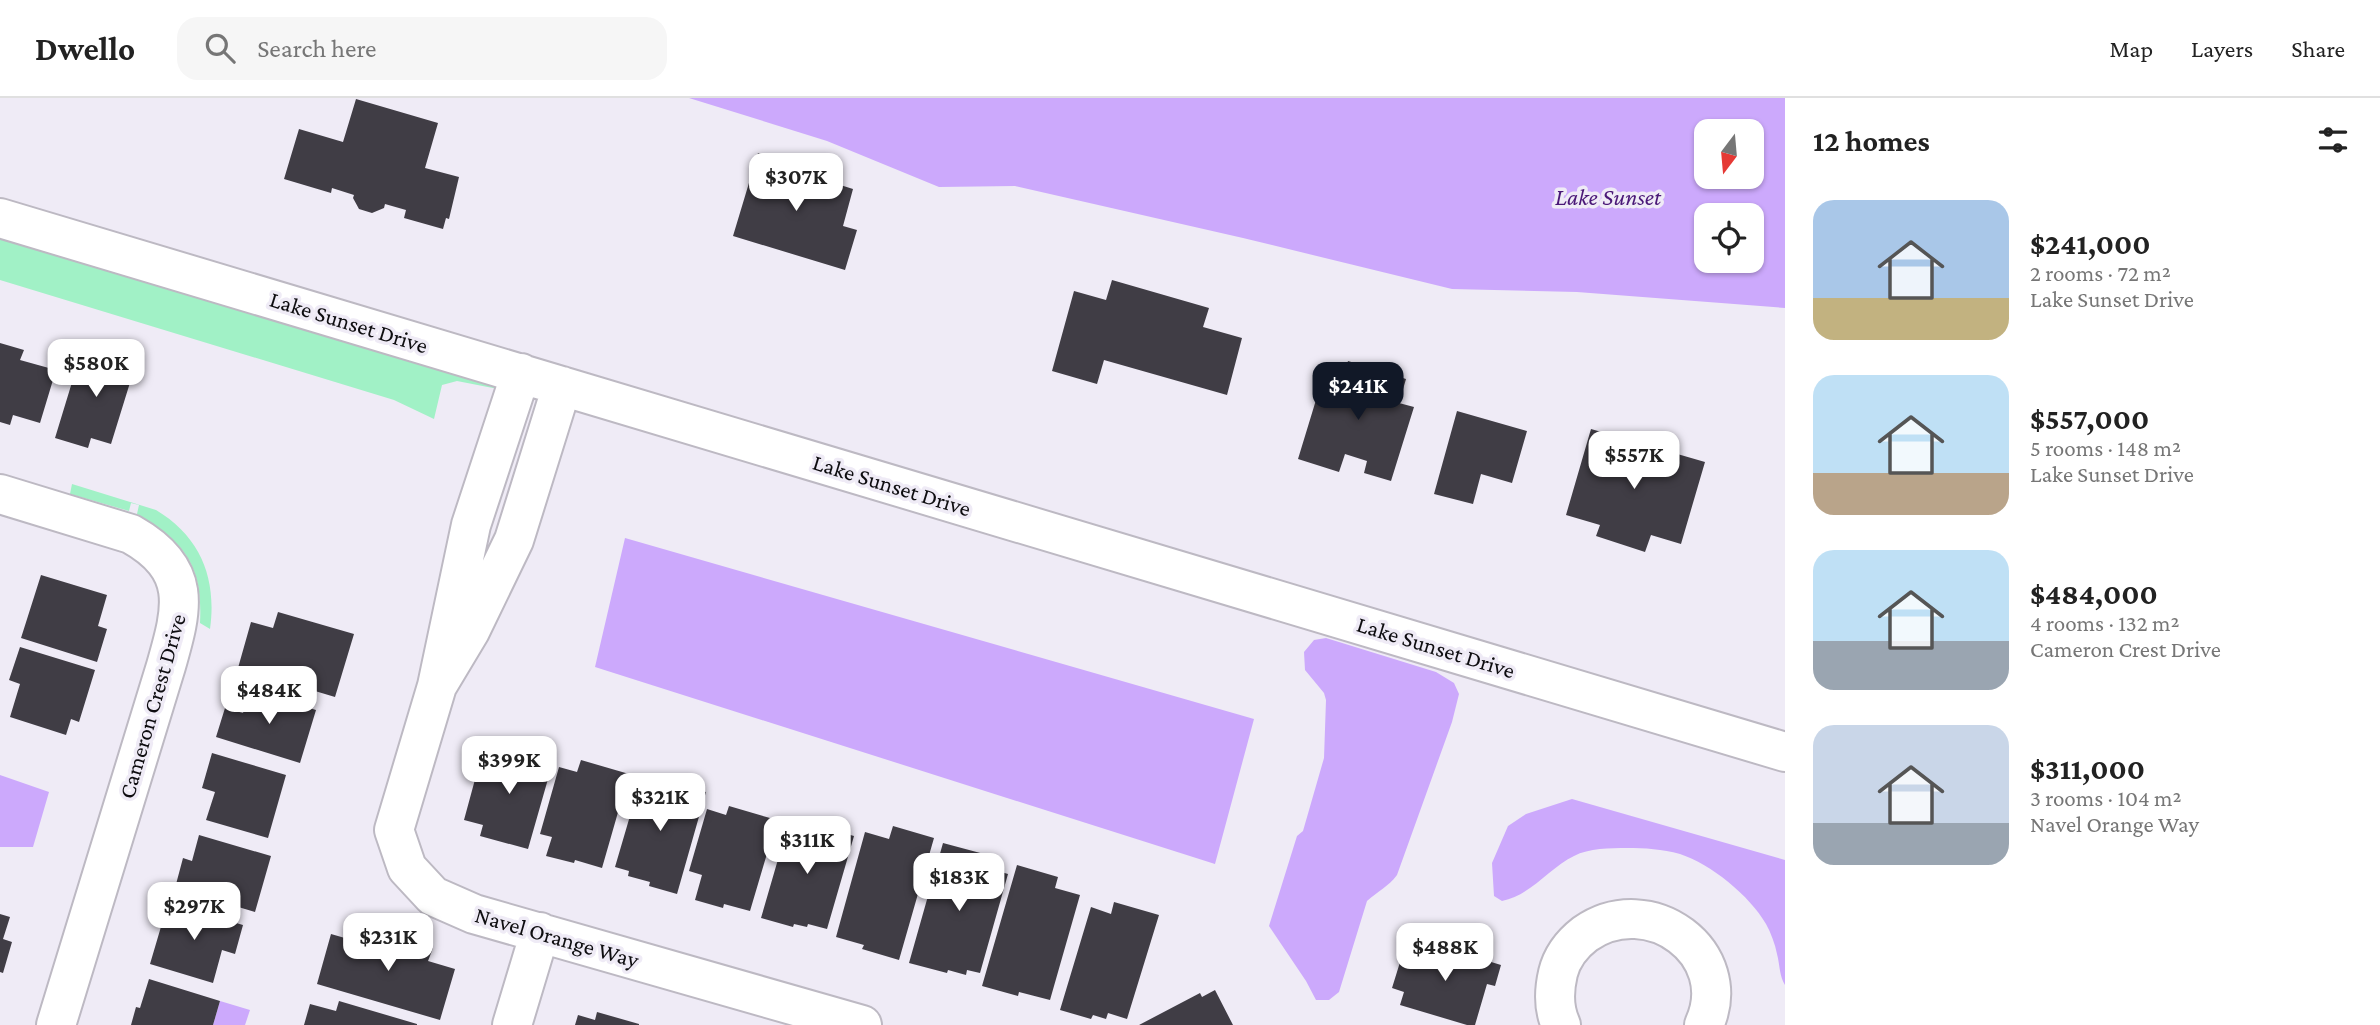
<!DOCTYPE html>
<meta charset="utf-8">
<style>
:root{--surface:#fff;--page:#f6f6f6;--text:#222;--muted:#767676;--line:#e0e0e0;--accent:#111827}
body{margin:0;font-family:"Crimson Pro",serif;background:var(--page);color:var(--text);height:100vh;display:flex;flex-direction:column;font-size:26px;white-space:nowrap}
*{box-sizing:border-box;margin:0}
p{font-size:23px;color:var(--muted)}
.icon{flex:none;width:38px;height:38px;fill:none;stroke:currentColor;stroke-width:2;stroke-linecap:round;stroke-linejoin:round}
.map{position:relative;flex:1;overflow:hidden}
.sheet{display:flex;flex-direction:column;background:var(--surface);width:595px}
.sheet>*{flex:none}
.needle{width:46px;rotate:196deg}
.fabs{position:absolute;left:1694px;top:21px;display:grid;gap:14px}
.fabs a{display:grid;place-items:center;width:70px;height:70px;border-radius:14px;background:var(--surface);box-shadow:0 2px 5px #0004;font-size:35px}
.price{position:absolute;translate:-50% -60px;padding:0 16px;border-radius:14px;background:#fff;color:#222;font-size:23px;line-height:46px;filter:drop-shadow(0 2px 4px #0008)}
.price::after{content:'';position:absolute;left:50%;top:42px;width:21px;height:16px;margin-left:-10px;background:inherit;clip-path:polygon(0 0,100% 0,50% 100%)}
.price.selected{background:var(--accent);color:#fff}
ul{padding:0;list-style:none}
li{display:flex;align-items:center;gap:21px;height:175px;padding:0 28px}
li span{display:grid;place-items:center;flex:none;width:196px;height:140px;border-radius:21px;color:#555}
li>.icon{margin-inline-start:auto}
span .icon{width:84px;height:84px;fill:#fffc;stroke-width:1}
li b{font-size:30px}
h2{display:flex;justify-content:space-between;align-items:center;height:84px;padding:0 28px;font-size:30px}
header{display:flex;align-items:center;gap:42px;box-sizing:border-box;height:98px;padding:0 35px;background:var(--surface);border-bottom:2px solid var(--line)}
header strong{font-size:33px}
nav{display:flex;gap:38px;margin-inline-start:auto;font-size:24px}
.search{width:490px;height:63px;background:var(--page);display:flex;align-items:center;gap:18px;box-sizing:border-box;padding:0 24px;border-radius:21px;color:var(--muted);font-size:26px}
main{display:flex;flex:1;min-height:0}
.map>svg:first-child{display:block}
.green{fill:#a1f1c6}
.water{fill:#cca9fc;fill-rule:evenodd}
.building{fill:#403d45}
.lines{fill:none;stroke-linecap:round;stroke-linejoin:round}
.minor-casing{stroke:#bdb9c3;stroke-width:42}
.minor{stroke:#fff;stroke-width:38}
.labels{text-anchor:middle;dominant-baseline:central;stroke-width:7;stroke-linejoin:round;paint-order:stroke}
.street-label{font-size:23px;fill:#0e0d10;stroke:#efebf6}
.water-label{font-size:24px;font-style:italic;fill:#4a1877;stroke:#efebf6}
</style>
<header>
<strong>Dwello</strong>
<div class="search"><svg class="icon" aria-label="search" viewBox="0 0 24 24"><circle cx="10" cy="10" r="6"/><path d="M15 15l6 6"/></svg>Search here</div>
<nav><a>Map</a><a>Layers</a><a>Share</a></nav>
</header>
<main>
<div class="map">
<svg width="1785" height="927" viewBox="0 0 1785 927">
<rect width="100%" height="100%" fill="#efebf6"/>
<!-- green -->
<path class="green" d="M 0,136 L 527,292 L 498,291 L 457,283 L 442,287 L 434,321 L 394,302 L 0,182 Z
M 72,386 L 156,412 C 201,439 217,481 210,531 L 200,525 C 203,468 185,444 137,416 L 139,407 L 131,405 L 129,413 L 70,396 Z"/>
<!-- water -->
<path class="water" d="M 689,0 L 1785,0 L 1785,210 L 1577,194 L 1452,191 L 1243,140 L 1015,88 L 939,89 L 827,43 ZM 1752,33 L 1752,79 L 1706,79 L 1706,33 ZM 1752,117 L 1752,163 L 1706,163 L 1706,117 Z
M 625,440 L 1254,621 L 1215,766 L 595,569 Z
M 1326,540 L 1436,574 L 1454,585 L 1459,596 L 1452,624 L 1397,777 C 1388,789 1378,793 1367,803 L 1339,894 L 1329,902 L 1316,902 L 1306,883 L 1269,828 L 1297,738 L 1303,733 L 1324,660 L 1326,602 L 1324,595 L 1305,572 L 1304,554 L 1314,542 Z
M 0,677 L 49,694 L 33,749 L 0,749 Z
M 1572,701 L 1785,762 L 1785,887 C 1779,877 1780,867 1777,856 C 1775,846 1771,835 1766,826 C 1750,798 1711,766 1680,756 C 1662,751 1645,750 1627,750 C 1610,750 1589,750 1574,758 C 1549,770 1530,798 1502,803 L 1494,798 L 1492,765 L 1508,728 L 1526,716 Z
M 220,903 L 250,912 L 245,927 L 213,927 Z"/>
<!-- building -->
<path class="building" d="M 356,1 L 438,25 L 425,70 L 459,79 L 449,121 L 446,120 L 443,131 L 404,120 L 406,112 L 385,106 L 384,110 L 372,115 L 359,111 L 353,100 L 354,97 L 332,90 L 331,95 L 284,81 L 299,31 L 343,44 Z
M 758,55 L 820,74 L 818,80 L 853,91 L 843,128 L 857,132 L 845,172 L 733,138 Z
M 1112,182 L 1209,210 L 1203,229 L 1242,240 L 1227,297 L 1104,262 L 1097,286 L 1052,273 L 1074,193 L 1106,202 Z
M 0,245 L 24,252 L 20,262 L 56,272 L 40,325 L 13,317 L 10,327 L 0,324 Z
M 102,251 L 137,262 L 111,346 L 91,340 L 88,350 L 55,340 L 80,258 L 97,264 Z
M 1348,263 L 1406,281 L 1399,305 L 1414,309 L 1391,383 L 1364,375 L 1367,363 L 1345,356 L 1339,374 L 1298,361 L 1323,279 L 1341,285 Z
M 1457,313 L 1527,333 L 1512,385 L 1481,376 L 1473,406 L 1434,396 Z
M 1591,331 L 1705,364 L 1681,446 L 1651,437 L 1645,454 L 1596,438 L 1600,427 L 1566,417 Z
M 41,477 L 107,497 L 98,528 L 107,531 L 97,564 L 21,540 Z
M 278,514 L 354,536 L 335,599 L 238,570 L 251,524 L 273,530 Z
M 20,549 L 95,572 L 79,624 L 71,621 L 66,637 L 10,619 L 20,586 L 9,582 Z
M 250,592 L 316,612 L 300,665 L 216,639 L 225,610 L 243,615 Z
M 483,652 L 524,664 L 528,652 L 554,660 L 528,751 L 480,738 L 483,727 L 464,722 Z
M 212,655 L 286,677 L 268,740 L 206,722 L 215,694 L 202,690 Z
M 581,662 L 629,676 L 602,770 L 575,762 L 574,765 L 546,758 L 552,739 L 540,736 L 559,669 L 577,674 Z
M 642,677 L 706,694 L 677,796 L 649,788 L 650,784 L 628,778 L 629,773 L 615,769 Z
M 729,708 L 777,722 L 750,813 L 724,806 L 723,810 L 695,802 L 702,777 L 689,773 L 707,711 L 726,717 Z
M 790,720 L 854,738 L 827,831 L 808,826 L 807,829 L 794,826 L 793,829 L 761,820 Z
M 893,728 L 934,740 L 899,862 L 862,851 L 864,847 L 836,839 L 865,734 L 889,741 Z
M 199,737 L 271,758 L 255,814 L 175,790 L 183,760 L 192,763 Z
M 943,745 L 984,756 L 981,768 L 1008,776 L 980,875 L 967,872 L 966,877 L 948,872 L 947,875 L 909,865 Z
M 1017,767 L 1058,779 L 1055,790 L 1080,797 L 1050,902 L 1019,894 L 1018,898 L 982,888 Z
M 1114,804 L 1159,817 L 1127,921 L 1108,915 L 1106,921 L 1093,917 L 1091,921 L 1060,912 L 1091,809 L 1111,816 Z
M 168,805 L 243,827 L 235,856 L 222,852 L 213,885 L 150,866 Z
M 0,816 L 10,819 L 3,841 L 12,844 L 3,875 L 0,874 Z
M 374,832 L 433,850 L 428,863 L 455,871 L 440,922 L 317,886 L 331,836 L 369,847 Z
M 1419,842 L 1501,867 L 1495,888 L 1487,886 L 1475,927 L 1467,927 L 1400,907 L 1404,894 L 1392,890 L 1401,861 L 1412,864 Z
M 149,881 L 220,903 L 213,927 L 131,927 L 136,909 L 140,910 Z
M 1215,892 L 1233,927 L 1139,927 L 1200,895 L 1202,899 Z
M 339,903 L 417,926 L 417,927 L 304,927 L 310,906 L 336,913 Z
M 597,914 L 639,926 L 639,927 L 575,927 L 578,917 L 595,922 Z"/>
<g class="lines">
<!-- minor casing -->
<g class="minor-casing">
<path id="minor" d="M 0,120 L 1785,654
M 521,275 L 471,427 L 437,588 L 470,533 L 514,442 L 562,288
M 0,396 L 131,436 C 193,471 183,509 166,568 L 56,927
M 437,588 L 394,732 L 407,770 L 433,798 L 474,816 L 862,927
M 512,927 L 540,834
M 1561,927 C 1553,910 1554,892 1558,875 C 1562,859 1572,846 1585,836 C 1649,791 1737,855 1704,927"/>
</g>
<!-- minor -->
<use href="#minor" class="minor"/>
</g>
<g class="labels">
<!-- street labels -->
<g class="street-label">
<text transform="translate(349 224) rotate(17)">Lake Sunset Drive</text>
<text transform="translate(892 387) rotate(17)">Lake Sunset Drive</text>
<text transform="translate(1436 549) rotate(17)">Lake Sunset Drive</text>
<text transform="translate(152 608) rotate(-74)">Cameron Crest Drive</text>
<text transform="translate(557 839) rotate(16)">Navel Orange Way</text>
</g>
<!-- water labels -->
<g class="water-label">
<text x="1608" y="98">Lake Sunset</text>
</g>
</g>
</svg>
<div class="fabs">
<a><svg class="needle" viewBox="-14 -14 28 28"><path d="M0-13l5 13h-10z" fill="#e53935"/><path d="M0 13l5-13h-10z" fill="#767676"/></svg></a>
<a><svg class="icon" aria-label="locate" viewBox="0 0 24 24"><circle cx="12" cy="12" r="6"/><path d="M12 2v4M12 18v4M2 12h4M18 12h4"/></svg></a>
</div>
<b class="price" style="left:796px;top:115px">$307K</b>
<b class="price" style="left:96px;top:301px">$580K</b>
<b class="price selected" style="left:1358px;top:324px">$241K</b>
<b class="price" style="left:1634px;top:393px">$557K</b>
<b class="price" style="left:269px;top:628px">$484K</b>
<b class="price" style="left:509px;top:698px">$399K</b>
<b class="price" style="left:660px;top:735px">$321K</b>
<b class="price" style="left:807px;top:778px">$311K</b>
<b class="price" style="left:959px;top:815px">$183K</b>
<b class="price" style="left:194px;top:844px">$297K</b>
<b class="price" style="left:388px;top:875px">$231K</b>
<b class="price" style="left:1445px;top:885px">$488K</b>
</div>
<section class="sheet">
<h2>12 homes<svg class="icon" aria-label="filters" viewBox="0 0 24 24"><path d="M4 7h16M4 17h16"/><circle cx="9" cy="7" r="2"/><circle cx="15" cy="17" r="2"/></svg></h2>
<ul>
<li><span style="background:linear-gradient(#a9c7e8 70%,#c2b280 0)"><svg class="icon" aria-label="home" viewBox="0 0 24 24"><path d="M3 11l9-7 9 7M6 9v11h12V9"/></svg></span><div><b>$241,000</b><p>2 rooms · 72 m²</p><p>Lake Sunset Drive</p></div></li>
<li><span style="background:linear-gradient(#bfe0f5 70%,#b9a48a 0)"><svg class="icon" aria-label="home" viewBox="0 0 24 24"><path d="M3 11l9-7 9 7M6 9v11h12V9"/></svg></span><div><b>$557,000</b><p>5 rooms · 148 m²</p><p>Lake Sunset Drive</p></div></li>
<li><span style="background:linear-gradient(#bfe0f5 65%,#9aa5b1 0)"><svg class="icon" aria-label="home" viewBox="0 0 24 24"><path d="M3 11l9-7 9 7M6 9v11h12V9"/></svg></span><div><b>$484,000</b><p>4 rooms · 132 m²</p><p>Cameron Crest Drive</p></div></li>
<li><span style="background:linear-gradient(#c9d6e8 70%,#9aa5b1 0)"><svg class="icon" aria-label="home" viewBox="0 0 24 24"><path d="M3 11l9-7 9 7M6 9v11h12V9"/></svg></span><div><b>$311,000</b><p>3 rooms · 104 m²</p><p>Navel Orange Way</p></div></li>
</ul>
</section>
</main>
